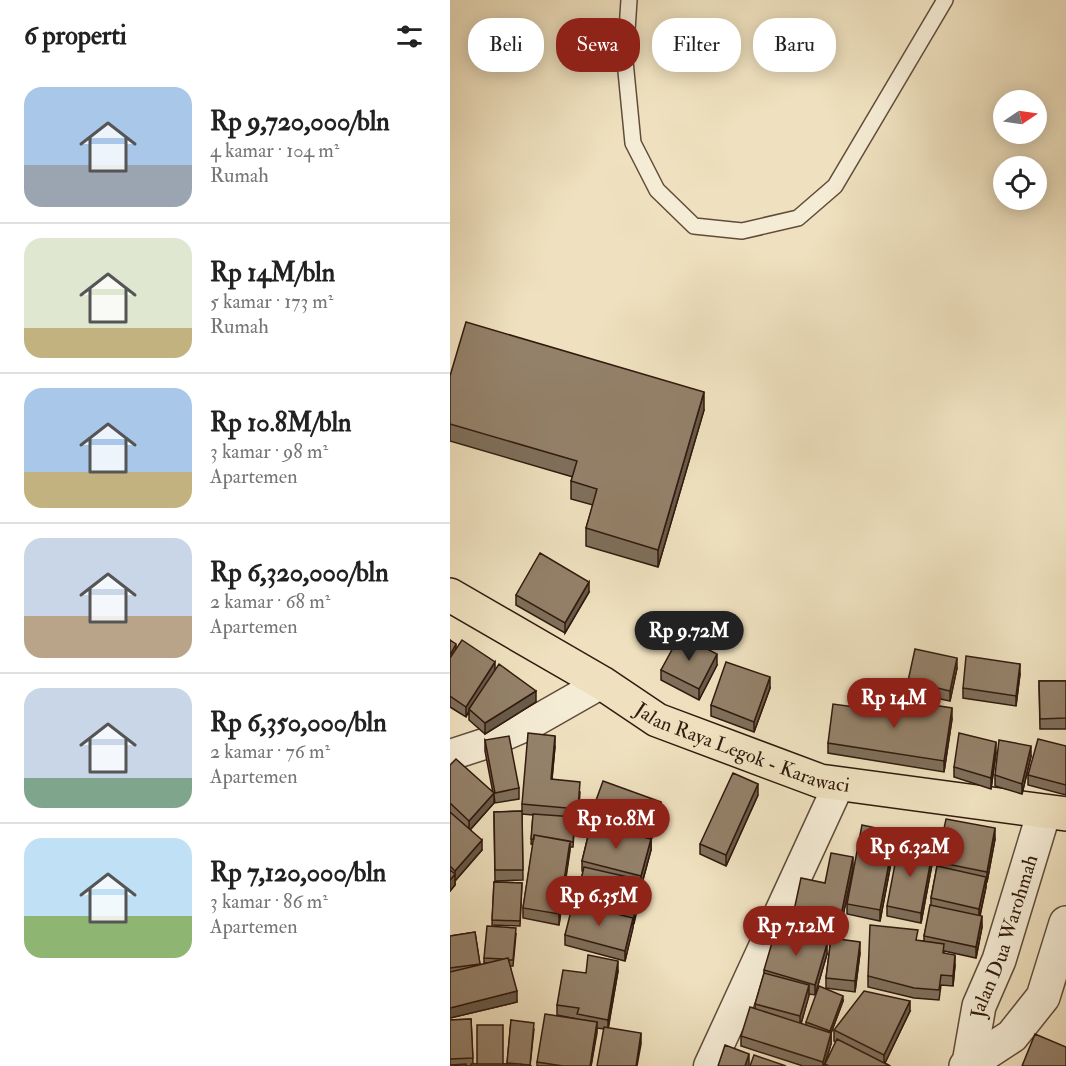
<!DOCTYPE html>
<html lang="id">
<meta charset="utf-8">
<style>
:root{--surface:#fff;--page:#f6f6f6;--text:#222;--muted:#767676;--line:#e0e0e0;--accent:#8f2418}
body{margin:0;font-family:"IM FELL Double Pica",serif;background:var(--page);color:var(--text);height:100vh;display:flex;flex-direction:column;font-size:22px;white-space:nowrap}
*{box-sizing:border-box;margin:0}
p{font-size:20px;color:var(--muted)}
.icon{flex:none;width:33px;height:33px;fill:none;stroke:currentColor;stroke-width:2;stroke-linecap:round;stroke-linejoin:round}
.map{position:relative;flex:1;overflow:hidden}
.panel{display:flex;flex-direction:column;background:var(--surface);width:450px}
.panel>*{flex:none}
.banner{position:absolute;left:18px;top:18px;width:507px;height:54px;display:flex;gap:12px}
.needle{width:39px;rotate:77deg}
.tools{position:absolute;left:543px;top:90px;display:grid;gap:12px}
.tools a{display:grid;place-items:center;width:54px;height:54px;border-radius:50%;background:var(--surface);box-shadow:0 3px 15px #0003;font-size:30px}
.price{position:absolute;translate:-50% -51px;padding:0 14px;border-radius:21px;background:var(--accent);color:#fff;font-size:20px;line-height:39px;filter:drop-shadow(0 2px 3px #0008)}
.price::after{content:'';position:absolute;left:50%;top:36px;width:18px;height:14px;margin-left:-9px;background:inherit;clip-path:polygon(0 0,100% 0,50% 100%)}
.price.on{background:#222;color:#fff}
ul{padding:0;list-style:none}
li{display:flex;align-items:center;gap:18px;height:150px;padding:0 24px}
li+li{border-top:2px solid var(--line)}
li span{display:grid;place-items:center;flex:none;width:168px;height:120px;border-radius:18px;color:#555}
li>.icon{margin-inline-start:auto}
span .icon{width:72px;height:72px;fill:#fffc;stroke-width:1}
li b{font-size:26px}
h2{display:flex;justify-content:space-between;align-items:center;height:72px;padding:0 24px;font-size:26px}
.pill{padding:0 21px;border-radius:24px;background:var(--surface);box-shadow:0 3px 15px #0003;font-size:21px;line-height:54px}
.pill.on{background:var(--accent);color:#fff}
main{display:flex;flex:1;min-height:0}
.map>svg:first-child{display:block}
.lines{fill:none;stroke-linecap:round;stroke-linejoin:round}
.service-casing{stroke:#614c3a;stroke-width:18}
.minor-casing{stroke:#614c3a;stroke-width:33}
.tertiary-casing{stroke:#614c3a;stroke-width:36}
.primary-casing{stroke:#321a0e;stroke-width:36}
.service{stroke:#f5ecd5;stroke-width:15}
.minor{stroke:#f5ecd5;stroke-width:30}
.tertiary{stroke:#f5ecd5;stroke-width:33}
.primary{stroke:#efe1bf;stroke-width:33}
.wall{fill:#7f6f5b;stroke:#321a0e;stroke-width:1.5}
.shaded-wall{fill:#685a4a;stroke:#321a0e;stroke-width:1.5}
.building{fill:#94816a;stroke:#321a0e;stroke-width:1.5}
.labels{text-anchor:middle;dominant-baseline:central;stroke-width:4.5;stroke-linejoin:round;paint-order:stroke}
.street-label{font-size:20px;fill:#321a0e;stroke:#f5ecd5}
</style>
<main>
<section class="panel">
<h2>6 properti<svg class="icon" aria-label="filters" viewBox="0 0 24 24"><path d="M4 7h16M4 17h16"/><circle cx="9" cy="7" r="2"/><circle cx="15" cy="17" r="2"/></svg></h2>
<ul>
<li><span style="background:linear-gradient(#a9c7e8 65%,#9aa5b1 0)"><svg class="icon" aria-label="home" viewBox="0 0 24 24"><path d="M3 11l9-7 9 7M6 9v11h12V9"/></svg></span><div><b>Rp 9,720,000/bln</b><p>4 kamar · 104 m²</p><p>Rumah</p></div></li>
<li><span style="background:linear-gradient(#dfe7d0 75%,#c2b280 0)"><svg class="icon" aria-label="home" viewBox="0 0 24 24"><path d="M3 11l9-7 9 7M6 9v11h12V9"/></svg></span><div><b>Rp 14M/bln</b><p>5 kamar · 173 m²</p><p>Rumah</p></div></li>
<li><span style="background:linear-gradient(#a9c7e8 70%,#c2b280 0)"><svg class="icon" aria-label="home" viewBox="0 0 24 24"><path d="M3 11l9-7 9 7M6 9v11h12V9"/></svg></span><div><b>Rp 10.8M/bln</b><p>3 kamar · 98 m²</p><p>Apartemen</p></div></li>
<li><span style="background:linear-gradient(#c9d6e8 65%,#b9a48a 0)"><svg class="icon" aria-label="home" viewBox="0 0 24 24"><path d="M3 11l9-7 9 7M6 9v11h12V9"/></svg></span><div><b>Rp 6,320,000/bln</b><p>2 kamar · 68 m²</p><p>Apartemen</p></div></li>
<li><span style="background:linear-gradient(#c9d6e8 75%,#7fa58c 0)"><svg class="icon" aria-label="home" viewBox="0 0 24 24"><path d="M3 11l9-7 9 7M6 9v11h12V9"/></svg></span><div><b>Rp 6,350,000/bln</b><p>2 kamar · 76 m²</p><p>Apartemen</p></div></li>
<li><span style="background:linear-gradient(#bfe0f5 65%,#8fb573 0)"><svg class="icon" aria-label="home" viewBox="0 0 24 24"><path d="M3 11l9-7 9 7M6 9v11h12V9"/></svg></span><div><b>Rp 7,120,000/bln</b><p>3 kamar · 86 m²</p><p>Apartemen</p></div></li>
</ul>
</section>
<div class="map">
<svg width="616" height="1066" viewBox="0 0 616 1066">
<rect width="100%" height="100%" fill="#efe1bf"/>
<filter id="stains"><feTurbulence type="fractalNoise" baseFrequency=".00333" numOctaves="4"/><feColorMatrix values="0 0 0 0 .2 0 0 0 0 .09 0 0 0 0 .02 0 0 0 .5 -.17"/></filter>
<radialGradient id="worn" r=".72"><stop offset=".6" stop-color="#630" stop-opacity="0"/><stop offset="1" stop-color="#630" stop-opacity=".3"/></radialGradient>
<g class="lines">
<!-- service casing -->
<g class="service-casing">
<path id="service" d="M 179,0 L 175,61 L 183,143 L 207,190 L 244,226 L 292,231 L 348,218 L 385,186 L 495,0"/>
</g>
<!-- minor casing -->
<g class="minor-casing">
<path id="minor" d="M 0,755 L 34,744 L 80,724 L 152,683
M 259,1066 L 389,784"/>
</g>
<!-- tertiary casing -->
<g class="tertiary-casing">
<g id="tertiary">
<path id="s1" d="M 519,1063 L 529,1006 L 549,960 L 594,812"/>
<path d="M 516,1066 L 562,1036 L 593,997 L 616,923"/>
</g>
</g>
<!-- primary casing -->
<g class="primary-casing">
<g id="primary">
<path id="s2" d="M 0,595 L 152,683 L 207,720 L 370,781 L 616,814"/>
</g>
</g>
<!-- service -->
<use href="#service" class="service"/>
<!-- minor -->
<use href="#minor" class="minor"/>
<!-- tertiary -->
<use href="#tertiary" class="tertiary"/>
<!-- primary -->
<use href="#primary" class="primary"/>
</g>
<!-- wall -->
<path class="wall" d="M 0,376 L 254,410 L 208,567 L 136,546 L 136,528 L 143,505 L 121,499 L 121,481 L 123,477 L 0,441 Z
M 139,592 L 115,633 L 66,605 L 66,595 Z
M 0,640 L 6,649 L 45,669 L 86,702 L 35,734 L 19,720 L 19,711 L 16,717 L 0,707 Z
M 267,665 L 249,700 L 211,680 L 211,670 Z
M 507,668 L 500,701 L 458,692 L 458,681 Z
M 570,674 L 566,706 L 513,698 L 513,688 Z
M 589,681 L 616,681 L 616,729 L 590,729 Z
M 320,688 L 304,732 L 261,716 L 261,705 Z
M 442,712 L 502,719 L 494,772 L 378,753 L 378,743 Z
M 35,740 L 69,788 L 69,799 L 45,803 L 44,795 L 44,803 L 20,830 L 32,850 L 5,881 L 5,885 L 0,891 L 0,765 L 43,793 L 35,751 Z
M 105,746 L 102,779 L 130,792 L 128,819 L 125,819 L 123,847 L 120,847 L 109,925 L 73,918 L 73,908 L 83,845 L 81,844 L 83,815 L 72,814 L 73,880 L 45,881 L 44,812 L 72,811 L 72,804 Z
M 616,746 L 616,795 L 578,785 L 578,775 Z
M 546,753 L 541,789 L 504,777 L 504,767 Z
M 581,756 L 572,794 L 545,786 L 545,775 Z
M 308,795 L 276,866 L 250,854 L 250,844 Z
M 211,813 L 201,840 L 201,850 L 191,887 L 191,891 L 175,961 L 115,945 L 115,935 L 126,904 L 133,872 L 132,871 L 132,861 L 141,824 L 141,814 Z
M 545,839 L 537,882 L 536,882 L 536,887 L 530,916 L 532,927 L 526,958 L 494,951 L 494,953 L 505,965 L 503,986 L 491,985 L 489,1000 L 464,998 L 418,987 L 418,976 L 468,941 L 474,941 L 474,936 L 481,906 L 481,898 L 487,867 L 487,862 Z
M 445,842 L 430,921 L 397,914 L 397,904 Z
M 483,859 L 471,923 L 437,916 L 437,906 Z
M 403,868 L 388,939 L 410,953 L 405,992 L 376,988 L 376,978 L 381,939 L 366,936 L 366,931 L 343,926 L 343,915 L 375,883 Z
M 44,882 L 72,883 L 70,926 L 42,925 Z
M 25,932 L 30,965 L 37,963 L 34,963 L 34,958 L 66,934 L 63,966 L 60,966 L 67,1002 L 0,1018 L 0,936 Z
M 377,954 L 365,995 L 359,994 L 351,1024 L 356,1025 L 356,1022 L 393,1001 L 381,1033 L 381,1044 L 375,1064 L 386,1042 L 384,1041 L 384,1030 L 460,1011 L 435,1063 L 440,1066 L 375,1066 L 375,1064 L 374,1066 L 353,1066 L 291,1046 L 291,1036 L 305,1009 L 305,1004 L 314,974 L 314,970 Z
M 168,971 L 158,1028 L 191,1044 L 154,1029 L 147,1028 L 141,1066 L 87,1066 L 87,1062 L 127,1019 L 107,1015 L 107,1005 L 136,973 Z
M 21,1019 L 23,1064 L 57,1064 L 61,1020 L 84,1029 L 80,1066 L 82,1066 L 0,1066 L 0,1020 Z"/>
<!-- shaded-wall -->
<path class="shaded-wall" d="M 254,392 L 254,410 L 208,567 L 208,550 Z
M 139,582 L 139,592 L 115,633 L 115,623 Z
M 6,644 L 6,650 L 0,660 L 0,655 Z
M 267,654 L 267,665 L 249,700 L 249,689 Z
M 507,658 L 507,668 L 500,701 L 500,691 Z
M 45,662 L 45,672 L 19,709 L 19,711 L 16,717 L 16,707 Z
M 570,664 L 570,674 L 566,706 L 566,696 Z
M 320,677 L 320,688 L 304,732 L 304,722 Z
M 86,691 L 86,702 L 35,734 L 35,723 Z
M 502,708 L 502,719 L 494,772 L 494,761 Z
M 105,736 L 105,746 L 101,789 L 101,779 Z
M 546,742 L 546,753 L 541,789 L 541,778 Z
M 581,746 L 581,756 L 572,794 L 572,784 Z
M 308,784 L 308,795 L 276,866 L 276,855 Z
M 44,793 L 44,803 L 19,831 L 19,821 Z
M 211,802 L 211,813 L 201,840 L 201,850 L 191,887 L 191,876 L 199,846 L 199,835 Z
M 545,828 L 545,839 L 537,882 L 537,872 Z
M 445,832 L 445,842 L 430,921 L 430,910 Z
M 32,840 L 32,850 L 5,881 L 5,871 Z
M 120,841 L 120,851 L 109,925 L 109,914 Z
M 483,849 L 483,859 L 471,923 L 471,913 Z
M 403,857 L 403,868 L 388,940 L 388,930 Z
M 5,874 L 5,885 L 0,891 L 0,880 Z
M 536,877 L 536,887 L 529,919 L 529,909 Z
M 191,880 L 191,891 L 184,924 L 184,914 Z
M 532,916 L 532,927 L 526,958 L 526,947 Z
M 183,918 L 183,928 L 175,961 L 175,951 Z
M 410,942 L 410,953 L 405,992 L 405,981 Z
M 377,944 L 377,954 L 365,995 L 365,985 Z
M 505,955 L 505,965 L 503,986 L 503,976 Z
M 168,961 L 168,971 L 158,1030 L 158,1020 Z
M 359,985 L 359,996 L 350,1027 L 350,1016 Z
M 67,991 L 67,1002 L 0,1018 L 0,1008 Z
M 393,996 L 393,1001 L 380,1036 L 380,1031 Z
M 460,1001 L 460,1011 L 434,1065 L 434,1055 Z
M 147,1022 L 147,1033 L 141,1066 L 140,1066 Z
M 191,1033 L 191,1044 L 187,1066 L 186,1066 Z
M 381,1033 L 381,1044 L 374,1066 L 373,1066 L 373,1062 Z
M 299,1054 L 299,1066 L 295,1066 Z"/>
<!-- building -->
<path class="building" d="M 16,322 L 254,392 L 208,550 L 136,528 L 147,489 L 121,481 L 127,461 L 0,424 L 0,376 Z
M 90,553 L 139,582 L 115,623 L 66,595 Z
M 230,635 L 267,654 L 249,689 L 211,670 Z
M 0,640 L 6,644 L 0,655 Z
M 12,640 L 45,662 L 16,707 L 0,696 L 0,658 Z
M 465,649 L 507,658 L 500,691 L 458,681 Z
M 516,656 L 570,664 L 566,696 L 513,688 Z
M 276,662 L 320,677 L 304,722 L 261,705 Z
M 49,664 L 86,691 L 35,723 L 19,709 Z
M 589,681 L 616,681 L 616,718 L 590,719 Z
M 444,699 L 502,708 L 494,761 L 378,743 L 383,704 L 442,712 Z
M 78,733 L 105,736 L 101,779 L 130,782 L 128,809 L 72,804 Z
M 509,733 L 546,742 L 541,778 L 504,767 Z
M 59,736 L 69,788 L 45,793 L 35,740 Z
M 588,739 L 616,746 L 616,785 L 578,775 Z
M 549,740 L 581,746 L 572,784 L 545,775 Z
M 6,759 L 44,793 L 19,821 L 0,803 L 0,765 Z
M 283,773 L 308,784 L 276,855 L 250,844 Z
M 153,781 L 211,802 L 199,835 L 141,814 Z
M 72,811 L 73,870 L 45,870 L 44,812 Z
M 0,812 L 32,840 L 5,871 L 0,866 Z
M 83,814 L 125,817 L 123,842 L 84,835 L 84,839 L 81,839 Z
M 496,819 L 545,828 L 537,872 L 487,862 Z
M 141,824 L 201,839 L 191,876 L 132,861 Z
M 412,825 L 445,832 L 430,910 L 397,904 Z
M 84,835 L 120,841 L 109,914 L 73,908 Z
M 449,843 L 483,849 L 471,913 L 437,906 Z
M 381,853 L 403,857 L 388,930 L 366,926 L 367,921 L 343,915 L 351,878 L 375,883 Z
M 487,866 L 536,877 L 529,909 L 481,898 Z
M 134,867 L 191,880 L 184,914 L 126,901 Z
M 0,870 L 5,874 L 0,880 Z
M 44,882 L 72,883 L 70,921 L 42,920 Z
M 123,903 L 183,918 L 175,951 L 115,935 Z
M 480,905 L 532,916 L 526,947 L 474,936 Z
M 420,925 L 468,930 L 466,940 L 494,944 L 493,953 L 505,955 L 503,976 L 491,975 L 489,990 L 464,988 L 418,976 Z
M 37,926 L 66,928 L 63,960 L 59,960 L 58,958 L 53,959 L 34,958 Z
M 326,929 L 377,944 L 365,985 L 314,970 Z
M 25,932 L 30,964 L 0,968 L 0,936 Z
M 381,938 L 410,942 L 405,981 L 376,978 Z
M 138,955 L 168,961 L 158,1020 L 127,1014 L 129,1008 L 107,1005 L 113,970 L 136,973 Z
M 58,958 L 67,991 L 0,1008 L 0,972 Z
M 314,973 L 359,985 L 350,1016 L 305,1004 Z
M 369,986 L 393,996 L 380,1031 L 356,1022 Z
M 414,991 L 460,1001 L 434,1055 L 384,1030 Z
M 300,1007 L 381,1033 L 373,1062 L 291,1036 Z
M 95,1014 L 147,1022 L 140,1066 L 113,1066 L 87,1062 Z
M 21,1019 L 23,1058 L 0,1059 L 0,1020 Z
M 61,1020 L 84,1023 L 80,1065 L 57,1063 Z
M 27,1025 L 53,1025 L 53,1064 L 27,1064 Z
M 154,1027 L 191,1033 L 186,1066 L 147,1066 Z
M 585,1034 L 616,1047 L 616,1066 L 572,1066 Z
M 387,1039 L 440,1066 L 379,1066 L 375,1064 Z
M 275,1045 L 299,1054 L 295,1066 L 268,1066 Z
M 304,1055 L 336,1066 L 300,1066 Z
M 16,1064 L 16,1066 L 0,1066 L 0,1065 Z
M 21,1064 L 71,1064 L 71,1066 L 21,1066 Z"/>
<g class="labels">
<!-- street labels -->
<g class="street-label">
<text stroke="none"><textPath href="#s2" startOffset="332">Jalan Raya Legok - Karawaci</textPath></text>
<text stroke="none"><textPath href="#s1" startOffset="132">Jalan Dua Warohmah</textPath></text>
</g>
</g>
<rect width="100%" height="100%" filter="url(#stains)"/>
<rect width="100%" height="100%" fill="url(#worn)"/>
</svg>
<div class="tools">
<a><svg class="needle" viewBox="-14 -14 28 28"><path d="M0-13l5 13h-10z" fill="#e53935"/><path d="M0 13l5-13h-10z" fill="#767676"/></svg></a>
<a><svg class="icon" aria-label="locate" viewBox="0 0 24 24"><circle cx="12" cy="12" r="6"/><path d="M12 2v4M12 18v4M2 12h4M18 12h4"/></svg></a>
</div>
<b class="price on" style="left:239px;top:662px">Rp 9.72M</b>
<b class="price" style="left:444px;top:729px">Rp 14M</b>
<b class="price" style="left:166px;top:850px">Rp 10.8M</b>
<b class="price" style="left:460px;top:878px">Rp 6.32M</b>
<b class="price" style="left:149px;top:927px">Rp 6.35M</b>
<b class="price" style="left:346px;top:957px">Rp 7.12M</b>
<div class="banner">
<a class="pill">Beli</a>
<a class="pill on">Sewa</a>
<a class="pill">Filter</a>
<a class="pill">Baru</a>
</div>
</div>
</main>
